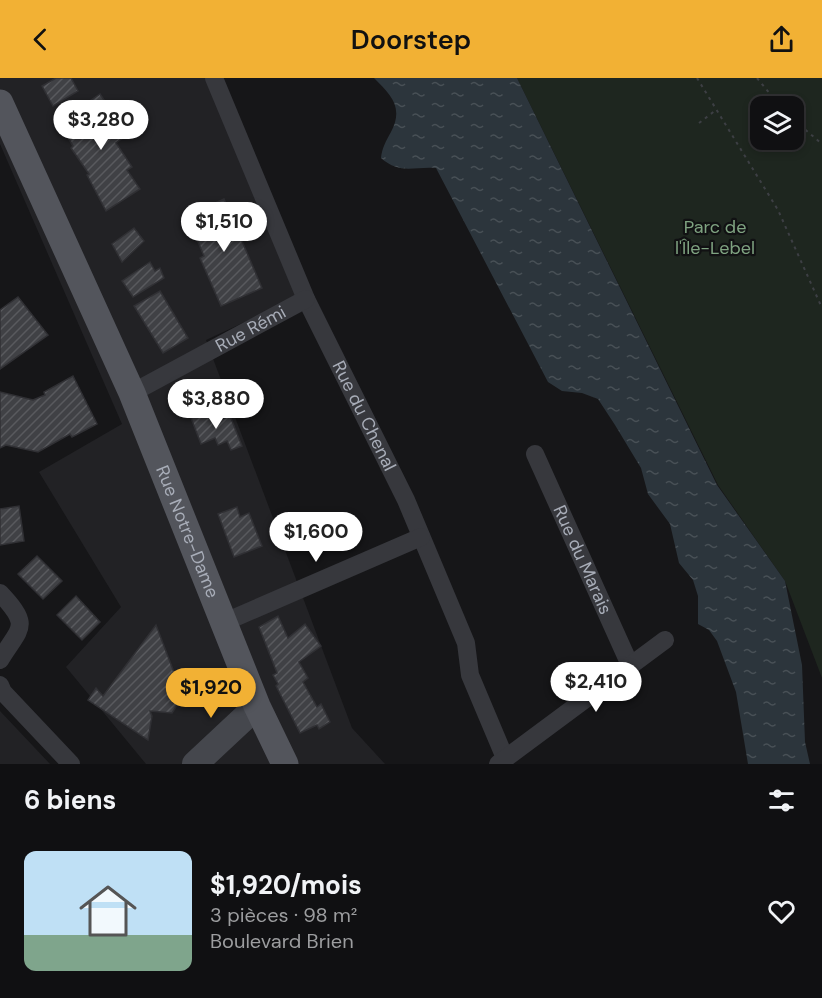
<!DOCTYPE html>
<html lang="fr">
<meta charset="utf-8">
<style>
:root{--surface:#101012;--page:#1e1e20;--text:#f1f3f6;--muted:#9c9d9f;--line:#303032;--accent:#f2b134}
body{margin:0;font-family:"DM Sans",sans-serif;background:var(--page);color:var(--text);height:100vh;display:flex;flex-direction:column;font-size:22px;white-space:nowrap}
*{box-sizing:border-box;margin:0}
p{font-size:20px;color:var(--muted)}
.icon{flex:none;width:33px;height:33px;fill:none;stroke:currentColor;stroke-width:2;stroke-linecap:round;stroke-linejoin:round}
.map{position:relative;height:686px;overflow:hidden}
.panel{display:flex;flex-direction:column;background:var(--surface);flex:1}
.panel>*{flex:none}
.controls{position:absolute;left:750px;top:18px;display:grid;gap:12px}
.controls a{display:grid;place-items:center;width:54px;height:54px;border-radius:12px;background:var(--surface);box-shadow:0 3px 9px #0003,0 0 0 2px var(--line);font-size:30px}
.price{position:absolute;translate:-50% -51px;padding:0 14px;border-radius:21px;background:#fff;color:#222;font-size:20px;line-height:39px;filter:drop-shadow(0 2px 3px #0008)}
.price::after{content:'';position:absolute;left:50%;top:36px;width:18px;height:14px;margin-left:-9px;background:inherit;clip-path:polygon(0 0,100% 0,50% 100%)}
.price.active{background:var(--accent);color:#111}
ul{padding:0;list-style:none}
li{display:flex;align-items:center;gap:18px;height:150px;padding:0 24px}
li span{display:grid;place-items:center;flex:none;width:168px;height:120px;border-radius:12px;color:#555}
li>.icon{margin-inline-start:auto}
span .icon{width:72px;height:72px;fill:#fffc;stroke-width:1}
li b{font-size:26px}
h2{display:flex;justify-content:space-between;align-items:center;height:72px;padding:0 24px;font-size:26px}
header{display:flex;justify-content:space-between;align-items:center;height:78px;padding:0 24px;background:var(--accent);color:#111;font-size:27px;font-weight:600}
.map>svg:first-child{display:block}
.built{fill:#222225}
.park{fill:#1e261f;fill-rule:evenodd}
.water{fill:url(#water-ripples)}
.building{fill:url(#building-hatch);stroke:#303034;stroke-width:1.5}
.lines{fill:none;stroke-linecap:round;stroke-linejoin:round}
.path{stroke:#3d3f44;stroke-width:2;stroke-dasharray:3 4.5;stroke-linecap:butt}
.street{stroke:#37383d;stroke-width:18}
.secondary{stroke:#45474d;stroke-width:26}
.primary{stroke:#53555c;stroke-width:27}
.labels{text-anchor:middle;dominant-baseline:central;stroke-width:4.5;stroke-linejoin:round;paint-order:stroke}
.park-label{font-size:18px;fill:#7fa381;stroke:#111113}
.street-label{font-size:18px;fill:#a8adb8;stroke:#111113}
</style>
<header><svg class="icon" aria-label="back" viewBox="0 0 24 24"><path d="M15 5l-7 7 7 7"/></svg>Doorstep<svg class="icon" aria-label="share" viewBox="0 0 24 24"><path d="M12 15V3M7 8l5-5 5 5M5 13v7h14v-7"/></svg></header>
<div class="map">
<svg width="822" height="686" viewBox="0 0 822 686">
<defs>
<pattern id="water-ripples" width="26" height="14" patternUnits="userSpaceOnUse" patternTransform="scale(1.5)"><rect width="26" height="14" fill="#2c353c"/><path d="M2 4q2-2 4 0t4 0M15 11q2-2 4 0t4 0" fill="none" stroke="#485056"/></pattern>
<pattern id="building-hatch" width="6" height="6" patternUnits="userSpaceOnUse" patternTransform="scale(1.5)"><rect width="6" height="6" fill="#404145"/><path d="M-1 1l2-2M0 6l6-6M5 7l2-2" fill="none" stroke="#595a5e"/></pattern>
</defs>
<rect width="100%" height="100%" fill="#161618"/>
<!-- built -->
<path class="built" d="M 0,0 L 205,0 L 298,219 L 206,262 L 352,650 L 385,686 L 146,686 L 66,589 L 121,529 L 39,394 L 122,346 L 0,66 Z
M 0,633 L 50,686 L 0,686 Z"/>
<!-- park -->
<path class="park" d="M 517,0 L 822,0 L 822,600 L 785,503 L 718,407 ZM 760,28 L 794,28 L 794,62 L 760,62 Z"/>
<!-- water -->
<path class="water" d="M 374,0 L 517,0 L 717,407 L 785,503 L 802,587 L 805,664 L 810,686 L 748,686 L 736,614 L 717,563 L 709,552 L 698,546 L 698,518 L 693,502 L 679,485 L 670,446 L 648,416 L 641,390 L 615,347 L 598,321 L 582,315 L 562,313 L 548,304 L 436,90 C 414,88 400,97 381,80 C 382,70 386,63 391,54 C 404,29 391,17 374,0 Z"/>
<!-- building -->
<path class="building" d="M 56,0 L 71,0 L 78,13 L 53,28 L 42,8 Z
M 100,16 L 127,57 L 116,65 L 132,89 L 127,92 L 140,111 L 106,133 L 87,97 L 89,96 L 71,70 L 73,68 L 59,44 Z
M 224,121 L 262,210 L 221,228 L 200,180 L 204,178 L 187,138 Z
M 134,150 L 144,163 L 122,184 L 112,166 Z
M 150,184 L 155,193 L 160,190 L 164,200 L 133,219 L 122,203 Z
M 160,213 L 188,260 L 163,275 L 134,228 Z
M 18,219 L 48,257 L 0,291 L 0,232 Z
M 73,298 L 97,346 L 72,359 L 70,356 L 38,374 L 6,367 L 0,370 L 0,314 L 33,322 L 45,317 L 44,314 Z
M 209,333 L 211,338 L 218,335 L 221,341 L 230,338 L 242,368 L 231,372 L 227,363 L 218,367 L 215,360 L 201,366 L 191,340 Z
M 19,428 L 24,463 L 0,467 L 0,431 Z
M 237,429 L 240,439 L 249,435 L 262,468 L 234,479 L 218,436 Z
M 37,478 L 62,503 L 43,521 L 18,496 Z
M 76,518 L 100,544 L 82,562 L 57,537 Z
M 278,538 L 288,560 L 305,546 L 321,568 L 299,584 L 308,600 L 303,604 L 317,629 L 321,626 L 330,644 L 319,651 L 317,647 L 300,655 L 276,608 L 278,606 L 273,597 L 277,595 L 259,549 Z
M 156,547 L 183,618 L 172,635 L 150,633 L 152,638 L 148,662 L 88,622 L 96,610 L 103,618 Z"/>
<g class="lines">
<!-- path -->
<path class="path" d="M 697,0 L 778,132 L 822,230
M 757,0 L 780,28
M 794,42 L 822,66
M 699,45 L 716,32"/>
<!-- street -->
<g class="street">
<path id="s1" d="M 214,0 L 306,221 L 406,422 L 466,565 L 470,597 L 505,680"/>
<path id="s2" d="M 132,315 L 306,221"/>
<path id="s3" d="M 535,376 L 630,587"/>
<path d="M 0,515 C 32,549 20,549 0,582"/>
<path d="M 225,544 L 421,459"/>
<path d="M 0,607 L 3,614 L 71,686"/>
<path d="M 498,686 L 665,562"/>
</g>
<!-- secondary -->
<path class="secondary" d="M 195,686 L 257,628"/>
<!-- primary -->
<path class="primary" id="s4" d="M 0,25 L 132,315 L 257,628 L 285,686"/>
</g>
<g class="labels">
<!-- park labels -->
<g class="park-label">
<text x="715" y="149">Parc de<tspan x="715" dy="21">l'Île-Lebel</tspan></text>
</g>
<!-- street labels -->
<g class="street-label">
<text stroke="none"><textPath href="#s2" startOffset="135">Rue Rémi</textPath></text>
<text stroke="none"><textPath href="#s1" startOffset="370">Rue du Chenal</textPath></text>
<text stroke="none"><textPath href="#s4" startOffset="468">Rue Notre-Dame</textPath></text>
<text stroke="none"><textPath href="#s3" startOffset="116">Rue du Marais</textPath></text>
</g>
</g>
</svg>
<div class="controls">
<a><svg class="icon" aria-label="layers" viewBox="0 0 24 24"><path d="M12 4l9 5-9 5-9-5zM3 14l9 5 9-5"/></svg></a>
</div>
<b class="price" style="left:101px;top:73px">$3,280</b>
<b class="price" style="left:224px;top:175px">$1,510</b>
<b class="price" style="left:216px;top:352px">$3,880</b>
<b class="price" style="left:316px;top:485px">$1,600</b>
<b class="price" style="left:596px;top:635px">$2,410</b>
<b class="price active" style="left:211px;top:641px">$1,920</b>
</div>
<section class="panel">
<h2>6 biens<svg class="icon" aria-label="filters" viewBox="0 0 24 24"><path d="M4 7h16M4 17h16"/><circle cx="9" cy="7" r="2"/><circle cx="15" cy="17" r="2"/></svg></h2>
<ul>
<li><span style="background:linear-gradient(#bfe0f5 70%,#7fa58c 0)"><svg class="icon" aria-label="home" viewBox="0 0 24 24"><path d="M3 11l9-7 9 7M6 9v11h12V9"/></svg></span><div><b>$1,920/mois</b><p>3 pièces · 98 m²</p><p>Boulevard Brien</p></div><svg class="icon" aria-label="heart" viewBox="0 0 24 24"><path d="M12 20l-8-8c-3-5 5-10 8-4 3-6 11-1 8 4z"/></svg></li>
</ul>
</section>
